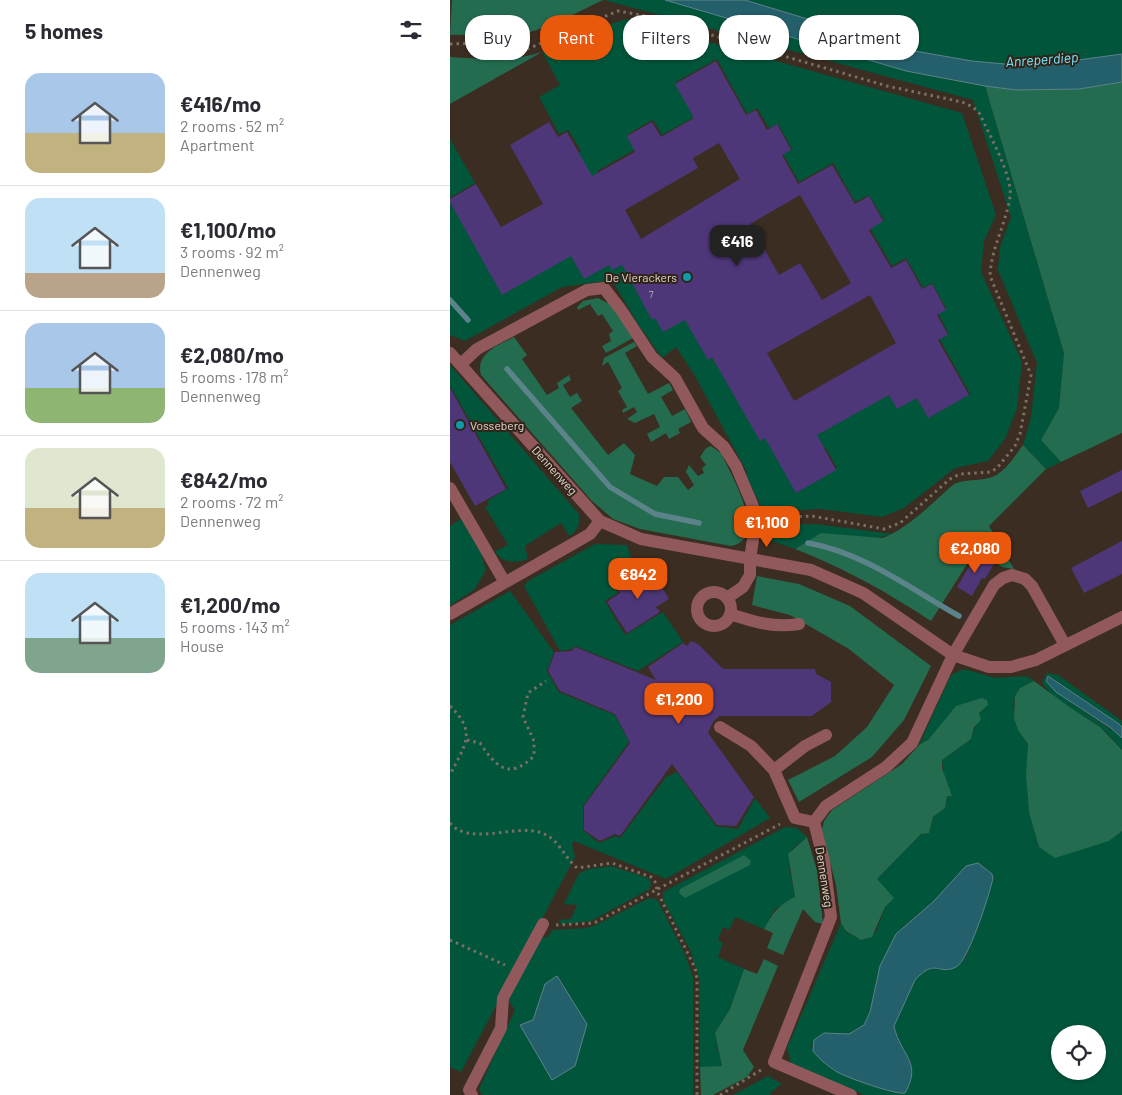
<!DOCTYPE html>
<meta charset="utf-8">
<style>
:root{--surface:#fff;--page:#f7f7f7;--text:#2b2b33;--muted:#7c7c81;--line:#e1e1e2;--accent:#ea580c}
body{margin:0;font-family:Barlow,sans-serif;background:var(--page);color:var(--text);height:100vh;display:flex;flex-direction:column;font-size:19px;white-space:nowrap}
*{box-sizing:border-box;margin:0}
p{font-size:16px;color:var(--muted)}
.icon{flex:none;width:28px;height:28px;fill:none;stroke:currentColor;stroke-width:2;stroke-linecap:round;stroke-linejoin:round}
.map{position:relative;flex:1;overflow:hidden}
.panel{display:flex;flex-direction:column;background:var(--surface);width:450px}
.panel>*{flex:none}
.guide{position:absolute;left:15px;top:15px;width:475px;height:45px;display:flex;gap:10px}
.tools{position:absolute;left:601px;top:1025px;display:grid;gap:10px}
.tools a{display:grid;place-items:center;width:55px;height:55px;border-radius:50%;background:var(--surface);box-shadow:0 1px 4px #0004;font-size:25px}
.price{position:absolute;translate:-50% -42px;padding:0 11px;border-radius:10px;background:var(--accent);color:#fff;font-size:16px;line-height:32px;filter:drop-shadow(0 1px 2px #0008)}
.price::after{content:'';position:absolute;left:50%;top:30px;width:15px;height:11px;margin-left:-8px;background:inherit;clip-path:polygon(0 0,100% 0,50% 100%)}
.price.active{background:#222;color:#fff}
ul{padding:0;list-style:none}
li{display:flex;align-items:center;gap:15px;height:125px;padding:0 25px}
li+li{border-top:1px solid var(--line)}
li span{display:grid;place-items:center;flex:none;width:140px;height:100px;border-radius:15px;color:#555}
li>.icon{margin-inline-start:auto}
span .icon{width:60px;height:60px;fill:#fffc;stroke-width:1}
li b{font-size:21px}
h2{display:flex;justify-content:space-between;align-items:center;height:60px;padding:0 25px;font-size:21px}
.pill{padding:0 18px;border-radius:20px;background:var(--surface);box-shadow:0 1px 4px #0004;font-size:18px;line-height:45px}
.pill.active{background:var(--accent);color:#fff}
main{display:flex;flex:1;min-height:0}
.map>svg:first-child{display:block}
.green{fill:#01553b;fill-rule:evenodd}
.forest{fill:#236c50}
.water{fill:#24606b;stroke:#5c8389}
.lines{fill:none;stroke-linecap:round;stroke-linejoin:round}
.stream{stroke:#5c8389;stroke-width:5.5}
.building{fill:#4e3778;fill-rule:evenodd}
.path{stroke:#7b6f65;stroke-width:3;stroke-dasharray:2.5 4;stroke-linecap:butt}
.minor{stroke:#92595c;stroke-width:12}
.culture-dot{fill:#0f9aa8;stroke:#312317;stroke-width:2}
.labels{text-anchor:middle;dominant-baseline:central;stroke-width:4;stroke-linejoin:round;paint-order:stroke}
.number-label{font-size:10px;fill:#bcaeb9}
.poi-label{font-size:12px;fill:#e0d6cf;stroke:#312317;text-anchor:end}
.street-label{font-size:12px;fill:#e0d6cf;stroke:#312317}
.water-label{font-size:14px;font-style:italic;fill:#75e8ff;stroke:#312317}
</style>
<main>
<section class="panel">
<h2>5 homes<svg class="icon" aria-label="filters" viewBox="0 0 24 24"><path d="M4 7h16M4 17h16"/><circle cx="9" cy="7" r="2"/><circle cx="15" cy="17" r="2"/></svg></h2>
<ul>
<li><span style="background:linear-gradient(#a9c7e8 60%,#c2b280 0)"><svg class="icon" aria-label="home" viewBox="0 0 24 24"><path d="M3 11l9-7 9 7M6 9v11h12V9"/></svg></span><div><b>€416/mo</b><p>2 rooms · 52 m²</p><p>Apartment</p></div></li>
<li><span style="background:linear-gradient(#bfe0f5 75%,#b9a48a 0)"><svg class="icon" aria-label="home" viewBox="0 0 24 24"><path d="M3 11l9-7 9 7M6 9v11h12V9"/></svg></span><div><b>€1,100/mo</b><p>3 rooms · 92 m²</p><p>Dennenweg</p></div></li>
<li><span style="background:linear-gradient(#a9c7e8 65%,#8fb573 0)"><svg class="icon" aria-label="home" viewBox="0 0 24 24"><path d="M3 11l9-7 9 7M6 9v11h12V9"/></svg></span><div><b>€2,080/mo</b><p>5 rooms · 178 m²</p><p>Dennenweg</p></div></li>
<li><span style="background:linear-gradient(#dfe7d0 60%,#c2b280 0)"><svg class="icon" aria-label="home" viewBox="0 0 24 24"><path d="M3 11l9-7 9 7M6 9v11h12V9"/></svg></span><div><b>€842/mo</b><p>2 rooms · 72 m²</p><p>Dennenweg</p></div></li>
<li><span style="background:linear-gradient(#bfe0f5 65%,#7fa58c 0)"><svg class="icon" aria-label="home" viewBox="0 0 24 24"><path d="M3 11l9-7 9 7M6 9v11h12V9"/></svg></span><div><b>€1,200/mo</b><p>5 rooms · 143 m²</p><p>House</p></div></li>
</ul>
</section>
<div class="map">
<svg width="672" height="1095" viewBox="0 0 672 1095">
<rect width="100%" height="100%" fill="#3b2d21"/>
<!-- green -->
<path class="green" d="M 154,0 L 215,0 L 456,71 L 535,86 L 614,353 L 609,408 L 591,440 L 611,462 L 596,469 L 573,445 L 581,417 L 587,363 L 548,270 L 550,247 L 561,217 L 523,100 Z
M 295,0 L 672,0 L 672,54 L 599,64 L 555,64 L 522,61 L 459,50 Z
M 176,19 L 512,113 L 546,215 L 534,241 L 531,272 L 572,362 L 567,408 L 555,439 L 538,461 L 505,468 L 454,508 L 432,517 L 371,509 L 314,512 L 296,476 L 297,472 L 245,376 L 226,347 L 212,358 L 186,321 L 162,280 L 112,287 L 15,341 L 0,335 L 0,200 L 53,293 L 87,246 L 174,256 L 236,319 L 315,437 L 347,491 L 387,468 L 375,447 L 370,449 L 363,437 L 440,393 L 467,398 L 478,417 L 520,394 L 489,338 L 498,333 L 488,313 L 496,308 L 482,283 L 473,288 L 456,258 L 442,266 L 420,228 L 434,220 L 419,195 L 405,202 L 383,163 L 349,182 L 333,154 L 342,149 L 328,124 L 319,128 L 307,108 L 297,114 L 267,59 L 226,82 L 238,103 L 250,114 L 212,135 L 203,120 L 178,134 L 186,149 L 147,171 L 155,186 L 142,194 L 121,157 L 131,151 L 118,130 L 109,134 L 89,97 L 110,85 L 92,52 L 135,32 Z
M 0,139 L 25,183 L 0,198 Z
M 0,365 L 129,514 C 130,524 128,531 119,536 L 111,523 L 75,546 L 78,559 C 67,563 51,564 45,551 L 58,545 L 35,507 L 39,505 L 37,501 L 58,488 L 0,386 Z
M 11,519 L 31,553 L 36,570 L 25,589 L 0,606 L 0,526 Z
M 366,524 L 442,534 C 409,547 384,520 345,549 L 319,540 L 318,525 Z
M 145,544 L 177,545 L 185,573 L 165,586 L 168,593 L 155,601 L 175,635 L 213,612 L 233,642 L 188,671 L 125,646 L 122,649 L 110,651 L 74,586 L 78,581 Z
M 60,591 L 104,652 L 97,671 L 109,692 L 165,715 L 179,742 L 133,806 L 133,830 L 149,843 L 165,836 L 170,838 L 216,777 L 227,772 L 266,826 L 288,829 L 305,798 L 320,818 L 216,879 L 124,841 L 122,844 L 125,857 L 11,1072 L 0,1067 L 0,625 Z
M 514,669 L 545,678 L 577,676 L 584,681 L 570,688 L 565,696 L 563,708 L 568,730 L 578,744 L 578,799 L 589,847 L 659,841 L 672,831 L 672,1095 L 414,1095 L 341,1064 L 337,1048 L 391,923 L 396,932 L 411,940 L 426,932 L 435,907 L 427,879 L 471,834 L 479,833 L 483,817 L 495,808 L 497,796 L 492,760 L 521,739 L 529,713 L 538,705 L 537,700 L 507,706 L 478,740 L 469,745 L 501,675 ZM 528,863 L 542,874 L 543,878 L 516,957 L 498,969 C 482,966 476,968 465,980 L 444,1026 L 451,1047 L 461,1062 L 415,1083 C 392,1075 377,1067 362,1047 L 364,1040 L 374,1033 L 399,1034 L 414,1025 L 420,1012 L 428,974 L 453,927 L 484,901 L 516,866 ZM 610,1034 L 648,1034 L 648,1071 L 610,1071 Z
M 597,673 L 608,675 L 672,721 L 672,727 L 602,678 L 598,676 L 595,679 C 604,696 654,721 672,738 L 672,750 C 665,742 658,734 650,727 C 632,712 605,704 592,682 Z
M 335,827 L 347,828 L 357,837 L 341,850 L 339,866 L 345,897 L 325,909 L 314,929 L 285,917 L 279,930 L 273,927 L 268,940 L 273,943 L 268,957 L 294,969 L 280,1009 L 265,1033 L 272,1067 L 250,1067 L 249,979 L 241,952 L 213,900 L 213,892 Z
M 161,866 L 198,878 L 201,883 L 200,889 L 141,921 L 111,924 L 109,920 L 121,919 L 127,905 L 114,904 L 129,873 L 139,869 Z
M 199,898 L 206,899 L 208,901 L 235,954 L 243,977 L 243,1095 L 32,1095 L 29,1089 L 65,1010 L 58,1000 L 88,938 L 98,937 L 102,930 L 137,928 L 146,925 ZM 83,1020 L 102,1080 L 70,1025 Z
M 318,1076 L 332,1084 L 320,1093 L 321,1095 L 283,1095 Z"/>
<!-- forest -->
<path class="forest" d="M 2,0 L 153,0 C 126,13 92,32 62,36 C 44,39 20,34 0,35 Z
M 92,52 L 0,104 L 0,57 C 31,59 62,62 92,52 Z
M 672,82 L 672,433 L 611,462 L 591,440 L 609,408 L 614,353 L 535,86 C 581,92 626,89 672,82 Z
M 148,298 L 165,307 L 183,338 L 156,353 L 152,346 L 161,341 L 159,334 L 163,331 L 152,314 L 148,316 L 140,304 L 128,310 L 127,307 L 133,301 Z
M 64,337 L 77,355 L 72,359 L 97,395 L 109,388 L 107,383 L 119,375 L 121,380 L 113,385 L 120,397 L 127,393 L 132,401 L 121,408 L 158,455 L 174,443 L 185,455 L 180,474 L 207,486 L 214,477 L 228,477 L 238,490 L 244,485 L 236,472 L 239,465 L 248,476 L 254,473 L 252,468 L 256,465 L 250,457 L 256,448 L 261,446 L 271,453 C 280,473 320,539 281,546 L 190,529 L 163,519 L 142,501 L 31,375 C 25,353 49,345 64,337 Z
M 184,342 L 187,346 L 175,353 L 198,394 L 219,383 L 223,390 L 211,397 L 222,416 L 235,409 L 241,422 L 228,429 L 230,433 L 219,439 L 216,433 L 201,442 L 197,434 L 210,427 L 204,414 L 185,423 L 177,419 L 187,412 L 184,407 L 173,413 L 172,410 L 177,407 L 168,391 L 172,388 L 158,362 L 152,366 L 154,358 Z
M 573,445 L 596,469 L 539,526 L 564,569 L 552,567 L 526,550 L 481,621 C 435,591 396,569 345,549 L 371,533 L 433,538 C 460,527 482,503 504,484 C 515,479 527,481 539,478 C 554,474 564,457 573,445 Z
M 307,576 L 349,584 L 400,606 L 481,666 L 454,720 L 422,757 L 349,802 L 338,780 L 385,756 L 417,727 L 444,685 L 399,649 L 340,615 L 302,605 Z
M 584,681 L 618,706 L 650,727 L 672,750 L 672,831 L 659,841 L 605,858 L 589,847 L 579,812 L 576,775 L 578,744 L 568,730 L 564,718 L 565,696 L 570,688 Z
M 532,698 L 537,700 L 538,705 L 529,713 L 531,720 L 524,727 L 521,739 L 492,760 L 492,768 L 502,796 L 497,796 L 495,808 L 483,817 L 479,833 L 471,834 L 427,879 L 444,898 L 435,907 L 422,937 L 411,940 L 396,931 L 391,923 L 386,885 L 372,830 L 374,821 L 382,810 L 452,764 L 469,745 L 478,740 L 506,706 Z
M 357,837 L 367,870 L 373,924 L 365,922 L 353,909 L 333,955 L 317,948 L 323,933 L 314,929 C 323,913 328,905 345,897 L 338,854 Z
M 294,855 L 301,861 L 300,865 L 235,898 L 229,893 L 230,889 Z
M 314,959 L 328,966 L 293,1050 L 304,1067 L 297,1077 L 263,1095 L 251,1095 L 250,1067 L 272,1066 L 265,1033 L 280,1009 L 294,969 L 307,974 Z"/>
<!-- water -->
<path class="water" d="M 215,0 L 295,0 L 459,50 L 522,61 L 555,64 L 599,64 L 672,54 L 672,82 L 629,89 L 566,90 L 535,86 L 456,71 Z
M 598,676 L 669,724 L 672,727 L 672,738 L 661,728 L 606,692 L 596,681 Z
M 528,863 L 542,874 L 543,878 C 540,893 518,962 506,967 C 488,976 486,957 465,980 L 444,1026 C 450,1055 473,1062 455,1093 C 446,1095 398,1078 387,1072 C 378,1066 370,1060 363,1051 L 364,1040 L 374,1033 L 399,1034 L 414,1025 L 420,1012 L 430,966 L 446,934 L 484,901 L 516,866 Z
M 107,976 L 137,1024 L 125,1066 L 102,1080 L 70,1025 L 83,1020 L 95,984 Z"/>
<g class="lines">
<!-- stream -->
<path class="stream" d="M 0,300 L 18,320
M 57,369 L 160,487 L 205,514 L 249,523
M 358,543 C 412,552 461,589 509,616"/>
</g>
<!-- building -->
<path class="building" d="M 266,61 L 296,115 L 306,110 L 317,130 L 327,124 L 341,150 L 332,155 L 348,184 L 382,165 L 405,204 L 419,196 L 433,221 L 419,230 L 441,268 L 456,260 L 472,289 L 482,284 L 496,310 L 487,315 L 498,335 L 488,340 L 519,395 L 478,418 L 467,398 L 447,409 L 439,395 L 367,435 L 386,470 L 346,493 L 315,438 L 310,441 L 262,357 L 258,360 L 235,320 L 213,332 L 205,318 L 202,320 L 172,265 L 162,270 L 159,265 L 134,279 L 121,256 L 52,295 L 0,202 L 0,199 L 26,184 L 51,227 L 93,204 L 60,145 L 99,122 L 108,137 L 117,132 L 142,176 L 185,152 L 177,136 L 202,122 L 211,137 L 244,118 L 225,84 ZM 269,143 L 290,179 L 191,239 L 175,210 L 248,168 L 243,158 ZM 350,195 L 401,283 L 372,300 L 350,263 L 329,275 L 300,224 ZM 420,295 L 446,343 L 344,401 L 317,353 Z
M 0,388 L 56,489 L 25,506 L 0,462 Z
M 672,470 L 672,491 L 638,508 L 630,491 Z
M 672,541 L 672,574 L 634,593 L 621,568 Z
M 527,553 L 544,564 L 535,579 L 532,578 L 522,596 L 507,587 Z
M 200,568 L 219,599 L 206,607 L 210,612 L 177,633 L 157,602 L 170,593 L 166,586 Z
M 241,641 L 248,644 L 273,669 L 365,669 L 366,674 L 381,682 L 381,702 L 362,716 L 269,716 L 263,722 L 258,733 L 304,797 L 286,826 L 267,825 L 222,764 L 170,836 L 165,834 L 150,841 L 134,830 L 134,806 L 180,743 L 165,714 L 110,691 L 98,671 L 105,652 L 122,651 L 125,647 L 206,680 L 198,667 L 233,643 L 237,646 Z"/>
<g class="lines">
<!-- path -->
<path class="path" d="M 0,44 L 40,43 L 75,50 L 168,11 L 196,16 L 437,86 L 512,102 L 523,107 L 530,114 C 539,135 563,176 560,197 C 556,224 541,248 540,276 L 581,375 L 570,434 L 565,446 L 547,468 L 541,472 L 510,474 L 500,479 L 450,523 L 434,529 L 362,516 L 321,518
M 0,706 C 28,733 14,746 0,775
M 17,740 L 30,743 C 47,768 59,780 84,756 L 84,741 L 73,717 L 78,693 L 96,681
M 0,823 C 20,847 66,823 92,833 C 109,839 114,857 127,868 L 162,863 L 201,877 L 206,883 L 207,891 L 245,968 L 247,979 L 247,1095
M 106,925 L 144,923 L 330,824
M 0,940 L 55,965
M 270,1095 L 311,1070"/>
<!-- minor -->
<path class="minor" d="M 0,353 L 150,521 L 191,539 L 361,570 L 413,593 L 503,655 L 539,667 L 561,667 L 586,660 L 672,617
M 11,364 L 27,349 L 120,299 L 137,290 L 154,288 L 171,310 L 202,357 L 225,378 L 253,428 L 274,447 L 286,466 L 303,506 L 306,519 L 300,559 L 300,575 L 293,587 L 277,598
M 0,488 L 54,581
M247 609a17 17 0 1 1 34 0a17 17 0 1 1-34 0Z
M 0,614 L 140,534 L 150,521
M 280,614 C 304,622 324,628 349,624
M 270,727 L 301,746 L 324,770 L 345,818 L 364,822
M 324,770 L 355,746 L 376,735
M 22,1095 L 19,1090 L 51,1028 L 53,998 L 93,924
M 401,1095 L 324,1062 L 381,917 L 374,861 L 364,822 L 376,806 L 436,767 L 462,743 L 503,655 L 544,585 L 553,578 L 562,575 L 575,579 L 582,586 L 615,645"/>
</g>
<!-- markers -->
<g class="culture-dot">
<circle cx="237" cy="277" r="5"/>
<circle cx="10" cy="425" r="5"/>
</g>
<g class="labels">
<!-- number labels -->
<g class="number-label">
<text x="201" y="294">7</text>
</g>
<!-- poi labels -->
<g class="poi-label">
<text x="227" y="277">De Vierackers</text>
<text x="20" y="425" text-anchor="start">Vosseberg</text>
</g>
<!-- street labels -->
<g class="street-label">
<text transform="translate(105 470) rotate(48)">Dennenweg</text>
<text transform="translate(375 877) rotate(81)">Dennenweg</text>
</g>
<!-- water labels -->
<g class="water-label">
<text transform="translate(592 59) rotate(-4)">Anreperdiep</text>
</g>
</g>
</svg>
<div class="tools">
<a><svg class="icon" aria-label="locate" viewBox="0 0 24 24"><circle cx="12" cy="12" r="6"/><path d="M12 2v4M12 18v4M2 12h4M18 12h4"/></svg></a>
</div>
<b class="price active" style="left:287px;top:267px">€416</b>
<b class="price" style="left:317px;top:548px">€1,100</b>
<b class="price" style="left:525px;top:574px">€2,080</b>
<b class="price" style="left:188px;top:600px">€842</b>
<b class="price" style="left:229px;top:725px">€1,200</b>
<div class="guide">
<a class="pill">Buy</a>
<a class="pill active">Rent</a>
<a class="pill">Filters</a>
<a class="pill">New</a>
<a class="pill">Apartment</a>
</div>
</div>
</main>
